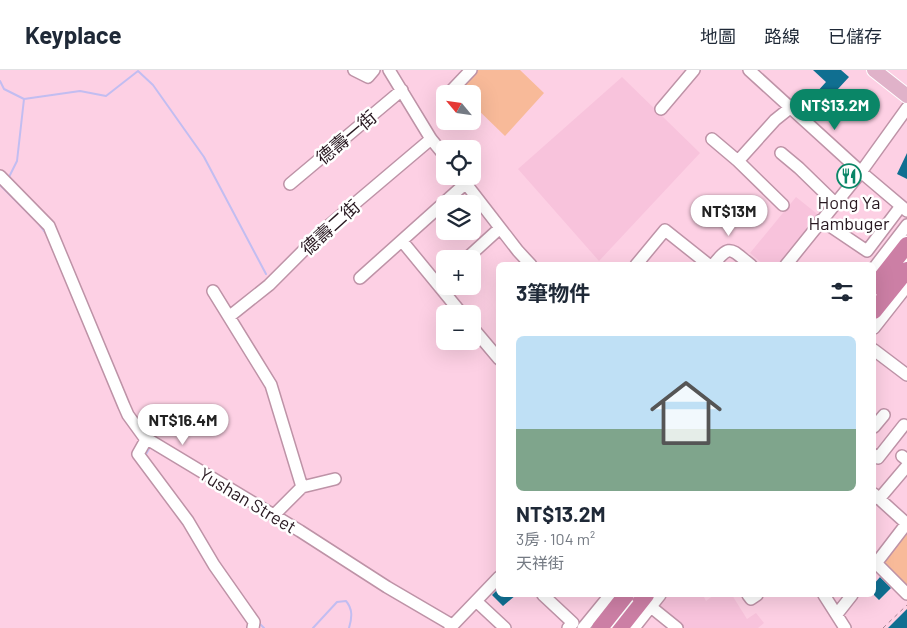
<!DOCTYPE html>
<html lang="zh-TW">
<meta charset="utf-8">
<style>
:root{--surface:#fff;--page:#f6f6f7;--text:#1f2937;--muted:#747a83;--line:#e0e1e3;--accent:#0a8667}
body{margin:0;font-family:Barlow,"Noto Sans TC",sans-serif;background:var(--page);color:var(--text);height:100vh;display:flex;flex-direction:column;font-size:19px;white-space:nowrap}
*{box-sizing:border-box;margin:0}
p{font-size:16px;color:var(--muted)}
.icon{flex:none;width:28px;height:28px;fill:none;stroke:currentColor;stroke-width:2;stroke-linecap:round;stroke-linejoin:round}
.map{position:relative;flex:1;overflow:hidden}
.drawer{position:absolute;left:496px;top:192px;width:380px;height:335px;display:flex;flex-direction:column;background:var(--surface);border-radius:8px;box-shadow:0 5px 20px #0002}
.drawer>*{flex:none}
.needle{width:32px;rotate:299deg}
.tools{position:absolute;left:436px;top:15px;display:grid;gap:10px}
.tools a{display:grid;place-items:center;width:45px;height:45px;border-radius:8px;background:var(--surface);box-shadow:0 5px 20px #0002;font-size:25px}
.price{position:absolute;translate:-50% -42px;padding:0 11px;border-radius:18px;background:#fff;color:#222;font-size:16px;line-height:32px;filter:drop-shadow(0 1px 2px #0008)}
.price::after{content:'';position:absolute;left:50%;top:30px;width:15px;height:11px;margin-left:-8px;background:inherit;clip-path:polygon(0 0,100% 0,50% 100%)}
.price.current{background:var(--accent);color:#fff}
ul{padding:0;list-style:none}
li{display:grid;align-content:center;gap:10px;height:265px;padding:0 20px}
li span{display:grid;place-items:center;height:155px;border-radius:8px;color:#555}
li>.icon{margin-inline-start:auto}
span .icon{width:90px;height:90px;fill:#fffc;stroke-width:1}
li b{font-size:21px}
h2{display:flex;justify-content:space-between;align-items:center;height:60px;padding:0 20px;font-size:21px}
header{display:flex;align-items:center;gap:30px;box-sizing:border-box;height:70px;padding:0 25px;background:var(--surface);border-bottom:1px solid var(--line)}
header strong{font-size:24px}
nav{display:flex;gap:28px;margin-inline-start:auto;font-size:18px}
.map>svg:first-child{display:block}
.built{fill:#f8c3dc}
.green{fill:#f8ba99}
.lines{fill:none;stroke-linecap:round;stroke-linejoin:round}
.stream{stroke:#c2bdf1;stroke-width:2}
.building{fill:#106f91}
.minor-casing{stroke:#be93a7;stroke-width:14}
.major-casing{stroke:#fff;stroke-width:16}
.highway-casing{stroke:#fff;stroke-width:19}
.path{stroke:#a48392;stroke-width:1;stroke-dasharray:4 4;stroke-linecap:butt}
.minor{stroke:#fff;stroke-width:11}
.major{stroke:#e0b2c9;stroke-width:14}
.highway{stroke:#cc7fa5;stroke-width:16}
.highway-bridge-casing{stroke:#fff;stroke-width:19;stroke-linecap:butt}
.highway-bridge{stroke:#cc7fa5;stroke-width:16}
.labels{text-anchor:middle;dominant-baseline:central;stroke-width:5;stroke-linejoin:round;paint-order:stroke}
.street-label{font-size:18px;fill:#281820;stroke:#fff}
.poi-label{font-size:18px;fill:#281820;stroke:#fff}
</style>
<header>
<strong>Keyplace</strong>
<nav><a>地圖</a><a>路線</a><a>已儲存</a></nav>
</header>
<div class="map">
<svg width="907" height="558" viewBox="0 0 907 558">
<rect width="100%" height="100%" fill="#fdd0e4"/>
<!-- built -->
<path class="built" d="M 622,7 L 700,83 L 599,191 L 518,99 Z
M 796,127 L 821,147 L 782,195 L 764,195 L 750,183 Z
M 664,525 L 703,525 L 706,531 L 714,525 L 732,525 L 747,549 L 756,543 L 764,553 L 758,558 L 684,558 L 655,535 Z"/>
<!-- green -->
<path class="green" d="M 478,0 L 520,0 L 544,23 L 505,66 L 473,35 L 472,24 L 461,24 L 459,21 Z
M 907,463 L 907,519 L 881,494 L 903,464 Z"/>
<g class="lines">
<!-- stream -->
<path class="stream" d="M 0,11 L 4,19 L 24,29
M 8,109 L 17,91 L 24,29 L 80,21 L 106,26 L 138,1 L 153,15 L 204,87 L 266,204
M 0,115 L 38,153 L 47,165
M 154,380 L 172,390
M 145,386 L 150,377
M 258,552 L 264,558
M 313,558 L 337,532 L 346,531 C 353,539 352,548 349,558"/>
</g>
<!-- building -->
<path class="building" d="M 813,0 L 841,0 L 849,7 L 826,32 L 816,23 L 826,12 Z
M 907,83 L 907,109 L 897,104 Z
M 880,507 L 891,518 L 879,530 L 874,525 L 874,514 Z
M 499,518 L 499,525 L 516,525 L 503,536 L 492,525 Z
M 907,539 L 907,558 L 888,558 Z"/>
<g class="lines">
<!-- minor casing -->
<g class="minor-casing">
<path id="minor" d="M 354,0 L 368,7 L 374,0
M 389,0 L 431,69 L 445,86
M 749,0 L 861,102 L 907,141
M 450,22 L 471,0
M 661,39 L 694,0
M 712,69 L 738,91 L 783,135
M 781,83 L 799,98 L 835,133
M 738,91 L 775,50 L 790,38
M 0,106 L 49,156 L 124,336 L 128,345 L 144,367 L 300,461 L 387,517 L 452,555
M 460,106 L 518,181 L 531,195
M 290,114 L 402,20
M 821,150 L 867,181 L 901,136
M 402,171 L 462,244
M 466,189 L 500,158
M 636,195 L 665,160 L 709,195
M 713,195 C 731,173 730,179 751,195
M 786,195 L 861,102 L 907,38
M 874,198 L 907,155
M 360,208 L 466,113
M 213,221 L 271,315 L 302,417 L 274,445
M 230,246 L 269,215 L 327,157 L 431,69
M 472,257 L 499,289
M 874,258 L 907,216
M 874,280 L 907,305
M 874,357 L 884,345
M 147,368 L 138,384 L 188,451 L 214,495 L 254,552 L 253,558
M 874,385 L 878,388 L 904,355
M 902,386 L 907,390
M 302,417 L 335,409
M 874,424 L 907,454
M 879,429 L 907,396
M 876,493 L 907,524
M 874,496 L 907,453
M 543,525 L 573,553 L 568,558
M 748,525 L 751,529 L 757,525
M 824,525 L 845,558
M 476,531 L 505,558
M 651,537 L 677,558
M 837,544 L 852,525
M 450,558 L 499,507
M 583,558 L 610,525
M 634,558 L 660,525"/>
</g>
<!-- major casing -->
<g class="major-casing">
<path id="major" d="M 874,0 L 907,26"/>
</g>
<!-- highway casing -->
<g class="highway-casing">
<path id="highway" d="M 874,217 L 907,175
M 874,241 L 907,200
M 620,558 L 646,525"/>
</g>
<!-- path -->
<path class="path" d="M 883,558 L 907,535"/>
<!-- minor -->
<use href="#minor" class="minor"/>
<!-- major -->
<use href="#major" class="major"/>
<!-- highway -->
<use href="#highway" class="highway"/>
<!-- highway-bridge casing -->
<g class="highway-bridge-casing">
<path id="highway-bridge" d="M 600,558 L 626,525"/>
</g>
<!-- highway-bridge -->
<use href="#highway-bridge" class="highway-bridge"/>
</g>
<!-- icons -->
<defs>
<g id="restaurant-ring" transform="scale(1.25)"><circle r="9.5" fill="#fff" stroke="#0a8667" stroke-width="1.5"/><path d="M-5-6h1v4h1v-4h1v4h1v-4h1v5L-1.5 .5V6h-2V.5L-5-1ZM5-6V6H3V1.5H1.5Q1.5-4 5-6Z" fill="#0a8667"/></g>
</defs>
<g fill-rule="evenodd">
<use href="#restaurant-ring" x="849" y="106"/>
</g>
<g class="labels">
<!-- street labels -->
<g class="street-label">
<text transform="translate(346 67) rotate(-40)">德壽一街</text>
<text transform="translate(330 157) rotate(-42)">德壽二街</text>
<text transform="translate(248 430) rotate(31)">Yushan Street</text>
</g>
<!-- poi labels -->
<g class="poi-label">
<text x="849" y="132">Hong Ya<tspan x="849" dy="21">Hambuger</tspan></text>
</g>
</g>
</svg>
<div class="tools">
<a><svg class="needle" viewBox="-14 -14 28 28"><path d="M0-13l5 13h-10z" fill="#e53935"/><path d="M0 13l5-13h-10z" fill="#747a83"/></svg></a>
<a><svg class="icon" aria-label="locate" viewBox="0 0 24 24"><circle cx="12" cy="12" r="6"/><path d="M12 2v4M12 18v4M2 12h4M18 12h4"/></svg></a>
<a><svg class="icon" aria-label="layers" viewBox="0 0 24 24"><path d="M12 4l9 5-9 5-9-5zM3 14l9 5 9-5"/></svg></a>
<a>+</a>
<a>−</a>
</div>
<b class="price current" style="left:835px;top:61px">NT$13.2M</b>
<b class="price" style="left:729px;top:167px">NT$13M</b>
<b class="price" style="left:183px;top:376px">NT$16.4M</b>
<section class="drawer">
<h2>3筆物件<svg class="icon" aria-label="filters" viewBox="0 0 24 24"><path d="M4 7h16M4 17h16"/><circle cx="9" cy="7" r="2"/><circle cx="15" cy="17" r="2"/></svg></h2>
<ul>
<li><span style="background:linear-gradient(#bfe0f5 60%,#7fa58c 0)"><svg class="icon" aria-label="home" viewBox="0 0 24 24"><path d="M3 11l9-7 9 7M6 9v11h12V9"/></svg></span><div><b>NT$13.2M</b><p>3房 · 104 m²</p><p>天祥街</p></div></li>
</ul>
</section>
</div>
